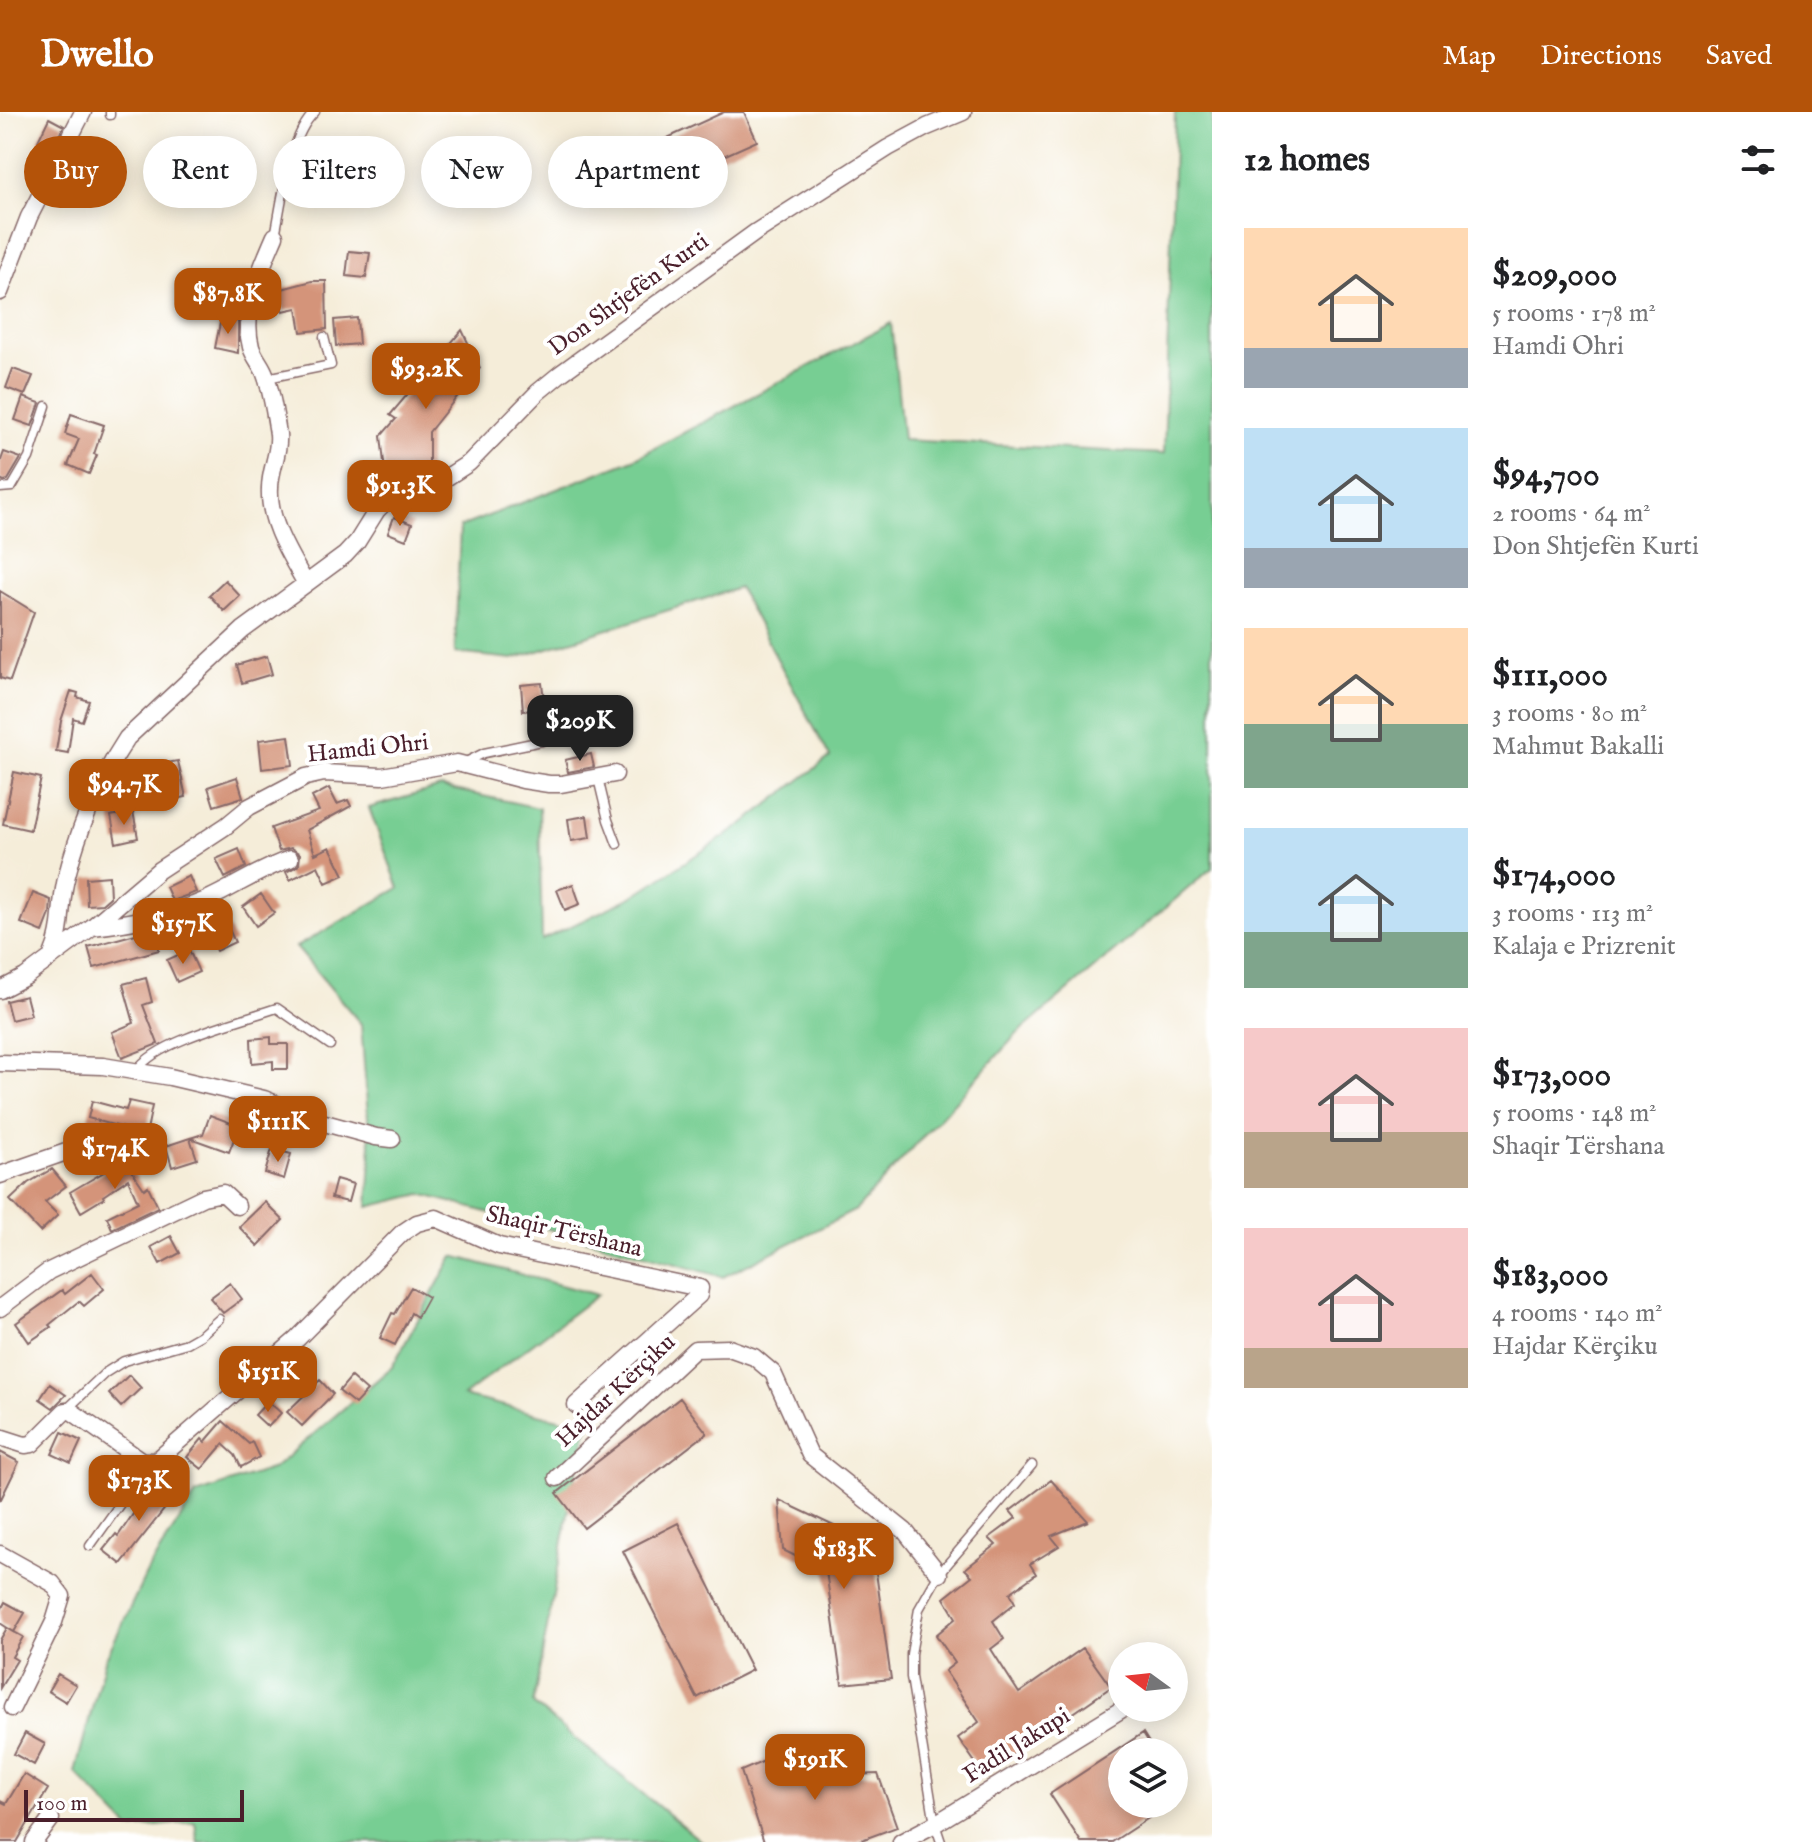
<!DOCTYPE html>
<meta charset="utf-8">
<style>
:root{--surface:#fff;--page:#f2f2f2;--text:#202124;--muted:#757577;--accent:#b45309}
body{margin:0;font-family:"IM FELL English",serif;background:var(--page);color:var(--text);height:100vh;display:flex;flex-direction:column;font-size:30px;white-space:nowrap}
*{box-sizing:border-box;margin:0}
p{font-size:26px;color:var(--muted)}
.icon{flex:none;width:44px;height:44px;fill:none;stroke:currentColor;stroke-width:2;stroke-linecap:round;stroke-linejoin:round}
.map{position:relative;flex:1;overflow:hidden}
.drawer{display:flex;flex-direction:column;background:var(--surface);width:600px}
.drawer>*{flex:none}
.top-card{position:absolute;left:24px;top:24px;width:760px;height:72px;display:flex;gap:16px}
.needle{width:52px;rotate:285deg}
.controls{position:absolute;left:1108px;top:1530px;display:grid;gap:16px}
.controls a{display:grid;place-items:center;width:80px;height:80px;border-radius:50%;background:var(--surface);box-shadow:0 4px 20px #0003;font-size:40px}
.scale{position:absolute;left:24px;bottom:20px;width:220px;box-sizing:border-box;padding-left:8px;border:4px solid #4a1f2b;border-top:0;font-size:22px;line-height:28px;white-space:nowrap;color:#4a1f2b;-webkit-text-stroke:6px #fff;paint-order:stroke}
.price{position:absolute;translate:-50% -68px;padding:0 18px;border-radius:16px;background:var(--accent);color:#fff;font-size:26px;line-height:52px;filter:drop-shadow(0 2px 4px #0008)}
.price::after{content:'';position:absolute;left:50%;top:48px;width:24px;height:18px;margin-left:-12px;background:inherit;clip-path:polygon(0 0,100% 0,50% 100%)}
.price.on{background:#222;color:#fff}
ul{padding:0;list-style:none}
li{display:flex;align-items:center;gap:24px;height:200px;padding:0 32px}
li span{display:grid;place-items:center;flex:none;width:224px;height:160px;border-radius:0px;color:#555}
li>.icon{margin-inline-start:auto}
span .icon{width:96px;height:96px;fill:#fffc;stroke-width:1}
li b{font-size:34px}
h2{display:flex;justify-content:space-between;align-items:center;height:96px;padding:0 32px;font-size:34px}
.chip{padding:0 28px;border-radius:36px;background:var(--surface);box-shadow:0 4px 20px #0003;font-size:28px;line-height:72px}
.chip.on{background:var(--accent);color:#fff}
header{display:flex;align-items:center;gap:48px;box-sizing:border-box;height:112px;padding:0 40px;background:var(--accent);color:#fff}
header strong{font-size:38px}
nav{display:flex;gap:44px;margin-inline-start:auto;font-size:28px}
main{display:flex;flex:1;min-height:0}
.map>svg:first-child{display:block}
.green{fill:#77ce93;stroke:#60765f;stroke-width:2}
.building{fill:#d4947a}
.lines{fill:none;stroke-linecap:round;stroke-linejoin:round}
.lane-casing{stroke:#866768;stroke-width:11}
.street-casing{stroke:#866768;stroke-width:19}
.lane{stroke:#fff;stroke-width:8}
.street{stroke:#fff;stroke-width:16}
.labels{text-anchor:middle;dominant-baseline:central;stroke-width:8;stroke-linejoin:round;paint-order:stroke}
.street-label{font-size:24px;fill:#4a1f2b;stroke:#fff}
</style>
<header>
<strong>Dwello</strong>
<nav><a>Map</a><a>Directions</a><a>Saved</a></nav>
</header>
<main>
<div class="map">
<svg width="1212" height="1730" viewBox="0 0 1212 1730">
<rect width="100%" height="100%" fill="#fff"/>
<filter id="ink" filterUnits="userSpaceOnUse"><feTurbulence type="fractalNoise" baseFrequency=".0125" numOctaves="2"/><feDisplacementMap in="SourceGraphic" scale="16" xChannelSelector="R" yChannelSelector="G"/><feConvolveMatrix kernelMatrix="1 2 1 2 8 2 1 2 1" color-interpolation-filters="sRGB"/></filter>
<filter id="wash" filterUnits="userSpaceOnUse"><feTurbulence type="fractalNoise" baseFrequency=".006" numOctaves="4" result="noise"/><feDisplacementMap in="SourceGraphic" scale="32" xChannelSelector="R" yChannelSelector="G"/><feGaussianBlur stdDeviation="1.8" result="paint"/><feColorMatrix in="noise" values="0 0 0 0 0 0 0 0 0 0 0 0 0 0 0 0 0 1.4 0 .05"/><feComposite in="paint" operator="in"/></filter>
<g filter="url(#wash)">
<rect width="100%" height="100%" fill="#f5edd9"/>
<!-- green -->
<path class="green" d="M 1175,0 L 1212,0 L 1212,756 L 1016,923 L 856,1098 L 723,1165 L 421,1082 L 368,1095 L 371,1046 L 361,912 L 296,835 L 399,776 L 369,696 L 441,675 L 539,696 L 542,828 L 630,786 L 736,717 L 830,645 L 739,476 L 513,547 L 455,541 L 460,415 L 636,346 L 891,211 L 903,328 L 1164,342 Z
M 453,1144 L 597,1183 L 463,1284 L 588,1314 L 574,1369 L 533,1592 L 702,1730 L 198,1730 L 195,1710 L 130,1717 L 75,1660 L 105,1548 L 149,1456 L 196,1382 L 274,1356 L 392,1255 Z"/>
<g id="blocks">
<!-- building -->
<path class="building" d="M 724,0 L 744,0 L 757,29 L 643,80 L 628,44 Z
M 49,6 L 64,14 L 52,36 L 38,29 Z
M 349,139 L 370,141 L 366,166 L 346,164 Z
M 312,169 L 326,169 L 327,217 L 301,220 L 297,196 L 283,199 L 278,178 Z
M 221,206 L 238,209 L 238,241 L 215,236 Z
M 357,206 L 359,232 L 336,234 L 334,208 Z
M 462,218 L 480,256 L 429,320 L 429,362 L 386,368 L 381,324 L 396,307 L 390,303 Z
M 13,257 L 33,264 L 25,283 L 6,276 Z
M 23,285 L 40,291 L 32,314 L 15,308 Z
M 71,302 L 104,313 L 94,342 L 97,343 L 89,362 L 68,353 L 79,327 L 65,322 Z
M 4,340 L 21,346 L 8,368 L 4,369 L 0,367 L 0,351 Z
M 394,405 L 412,412 L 406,428 L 388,421 Z
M 225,468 L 240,484 L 224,499 L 209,483 Z
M 0,479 L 34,500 L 10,569 L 0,566 Z
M 267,544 L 272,562 L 242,571 L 237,553 Z
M 542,571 L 545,597 L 523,599 L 521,573 Z
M 71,579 L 78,581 L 77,585 L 89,589 L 82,609 L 73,606 L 68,641 L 56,639 L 61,609 Z
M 289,624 L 293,653 L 262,657 L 259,628 Z
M 591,642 L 594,655 L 568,660 L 565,648 Z
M 178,649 L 186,685 L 157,691 L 150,654 Z
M 14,660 L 41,666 L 30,718 L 3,712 Z
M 237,665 L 243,685 L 214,694 L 208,675 Z
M 329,676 L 337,692 L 348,688 L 351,694 L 307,718 L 315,742 L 330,735 L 344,763 L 326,771 L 318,754 L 290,768 L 286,760 L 299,753 L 300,742 L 291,736 L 279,739 L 271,716 L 319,699 L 312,685 Z
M 133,699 L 138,726 L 116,731 L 111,704 Z
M 587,704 L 590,726 L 571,729 L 568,707 Z
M 239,737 L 246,755 L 225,766 L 216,747 Z
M 109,764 L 110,785 L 102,792 L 87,793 L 86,766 Z
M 189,764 L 196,780 L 172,789 L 166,775 Z
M 573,772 L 580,792 L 565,798 L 557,778 Z
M 33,781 L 51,788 L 50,802 L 43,820 L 21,811 Z
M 261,782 L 274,801 L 256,814 L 243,795 Z
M 227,813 L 235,830 L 216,839 L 208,822 Z
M 154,817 L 159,838 L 94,856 L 88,835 Z
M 189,838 L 199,860 L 177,870 L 167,848 Z
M 146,866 L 152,890 L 143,893 L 158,932 L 122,946 L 112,920 L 134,911 L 123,872 Z
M 26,884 L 31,903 L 11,908 L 6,889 Z
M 271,925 L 271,932 L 288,932 L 288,957 L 273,957 L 273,949 L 252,951 L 251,927 Z
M 92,989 L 126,998 L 129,989 L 152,994 L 147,1018 L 131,1018 L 88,1006 Z
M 210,1003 L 239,1014 L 229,1040 L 190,1026 L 203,1022 Z
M 190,1026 L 197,1047 L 172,1055 L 166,1034 Z
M 272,1037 L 291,1042 L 284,1067 L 265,1061 Z
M 120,1041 L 144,1077 L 148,1074 L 158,1095 L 112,1117 L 107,1105 L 138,1090 L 128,1067 L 103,1084 L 104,1086 L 81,1100 L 70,1080 L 104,1060 L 100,1054 Z
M 52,1057 L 66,1074 L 45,1090 L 58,1103 L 40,1120 L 10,1088 L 28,1071 Z
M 336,1067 L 353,1072 L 348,1090 L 331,1086 Z
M 265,1090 L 283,1108 L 258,1134 L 239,1115 Z
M 171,1124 L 180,1141 L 160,1152 L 151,1135 Z
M 92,1161 L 104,1177 L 84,1194 L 79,1189 L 49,1213 L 51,1215 L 29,1230 L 16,1211 L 62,1178 L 65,1182 Z
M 230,1171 L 242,1187 L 223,1201 L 210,1186 Z
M 411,1175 L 428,1185 L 417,1205 L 411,1201 L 395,1233 L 380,1226 L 392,1201 L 395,1202 Z
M 129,1263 L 141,1276 L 121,1295 L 109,1282 Z
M 351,1265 L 367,1279 L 355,1292 L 339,1279 Z
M 320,1268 L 333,1282 L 302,1314 L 287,1300 Z
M 50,1272 L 66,1283 L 53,1296 L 40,1287 Z
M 680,1286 L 707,1321 L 584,1416 L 557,1381 Z
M 268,1289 L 281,1301 L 268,1315 L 255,1303 Z
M 223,1309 L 249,1332 L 252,1330 L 259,1345 L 241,1355 L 235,1343 L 223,1332 L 202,1357 L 187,1345 L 202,1327 L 205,1330 Z
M 62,1320 L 81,1329 L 71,1351 L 52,1342 Z
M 0,1340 L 19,1350 L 0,1389 Z
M 1051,1368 L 1088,1409 L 1051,1424 L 1059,1434 L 1030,1452 L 1036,1462 L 1010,1481 L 1015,1491 L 993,1509 L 1004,1527 L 991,1537 L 1019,1581 L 1083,1536 L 1111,1575 L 984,1663 L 958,1626 L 979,1610 L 945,1559 L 955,1551 L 936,1523 L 956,1506 L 944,1486 L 972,1464 L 965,1457 L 996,1433 L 989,1426 L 1016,1406 L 1010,1399 Z
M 155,1370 L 174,1385 L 121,1452 L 103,1438 L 116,1422 L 118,1424 Z
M 779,1388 L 872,1432 L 891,1567 L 842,1572 L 826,1459 L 783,1438 Z
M 678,1411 L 752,1558 L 697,1586 L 623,1439 Z
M 5,1490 L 25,1501 L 14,1520 L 0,1511 L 0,1500 Z
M 7,1516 L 23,1525 L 12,1545 L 17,1548 L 0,1576 L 0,1528 Z
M 58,1562 L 76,1573 L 66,1590 L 48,1579 Z
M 25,1621 L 45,1632 L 34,1653 L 14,1642 Z
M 1143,1621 L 1155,1640 L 1122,1640 L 1122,1692 L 1170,1692 L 1112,1730 L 1081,1730 L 1050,1682 Z
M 804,1632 L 821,1664 L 878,1662 L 897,1715 L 856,1730 L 764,1730 L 741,1659 Z
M 24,1662 L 48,1677 L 17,1730 L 0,1730 L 0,1689 L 6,1692 Z"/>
</g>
</g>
<g filter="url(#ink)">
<use href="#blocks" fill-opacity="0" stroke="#866768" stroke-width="2"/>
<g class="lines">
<!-- lane casing -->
<g class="lane-casing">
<path id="lane" d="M 110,3 L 110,0
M 275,124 C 282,90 289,23 315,0
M 267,266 L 331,253 L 324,225
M 0,376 L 12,375 L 29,346 L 46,294
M 466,650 L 484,641 L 542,629
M 598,666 L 608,708 L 617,732
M 137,958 C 156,929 242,908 277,896 L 330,933
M 65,1299 L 105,1261 L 124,1249 L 187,1231 L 201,1223 L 219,1207
M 90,1434 L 149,1351
M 941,1730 L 935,1712 L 911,1565 L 911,1542 L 919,1497 L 939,1462 L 1032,1353"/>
</g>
<!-- street casing -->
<g class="street-casing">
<path id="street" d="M 275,124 C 261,157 241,198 251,235 C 254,245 262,253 265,262 C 272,280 275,303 278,322 C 280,341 270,357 270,376 C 268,410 290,443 306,472
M 0,180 L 29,105 L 83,0
M 92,815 C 132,811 169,804 206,788 C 235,775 260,757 290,747
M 52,843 C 64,817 59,790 67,763 C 79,716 100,667 127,626 L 243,518 L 345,443 L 357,430 L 377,398 L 386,389 L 441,369 L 469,351 L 538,280 L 560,262 L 756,120 L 888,36 L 927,15 L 963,0
M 0,878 L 25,865 L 92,815 L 159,758 L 226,714 L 249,695 L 306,665 L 324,661 L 382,664 L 457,651 L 523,668 L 549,672 L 561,672 L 615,662
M 0,951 L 103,954 L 170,965 L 264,987 L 321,1010 L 376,1025 L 392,1027
M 0,1063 L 69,1039 L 92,1033 L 144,1028
M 0,1196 L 49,1159 L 203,1085 L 223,1081 L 237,1094
M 0,1325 L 25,1333 L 32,1332 L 65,1299 L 71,1299 L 142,1349 L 156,1349 L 297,1227 L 402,1121 L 417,1111 L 436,1106 L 499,1134 L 700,1176 L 699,1183 L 576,1293
M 557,1366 L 695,1237 L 729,1236 L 754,1245 L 773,1261 L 810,1343 L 905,1419 L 939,1462
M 0,1442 L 52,1471 L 62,1484 L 54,1510 L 12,1596
M 34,1730 L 51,1707
M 901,1730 L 935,1712 L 1124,1596"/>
</g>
<!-- lane -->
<use href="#lane" class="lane"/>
<!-- street -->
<use href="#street" class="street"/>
</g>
</g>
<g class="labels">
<!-- street labels -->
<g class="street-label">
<text transform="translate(629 183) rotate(-36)">Don Shtjefën Kurti</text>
<text transform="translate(368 637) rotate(-6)">Hamdi Ohri</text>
<text transform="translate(564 1120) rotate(13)">Shaqir Tërshana</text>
<text transform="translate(616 1279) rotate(-43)">Hajdar Kërçiku</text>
<text transform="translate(1017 1634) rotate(-32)">Fadil Jakupi</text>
</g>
</g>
</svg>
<div class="controls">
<a><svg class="needle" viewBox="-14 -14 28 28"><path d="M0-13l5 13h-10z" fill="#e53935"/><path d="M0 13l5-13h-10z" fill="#757577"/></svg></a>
<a><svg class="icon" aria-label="layers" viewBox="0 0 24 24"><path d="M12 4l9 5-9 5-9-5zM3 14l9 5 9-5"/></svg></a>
</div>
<div class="scale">100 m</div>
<b class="price" style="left:228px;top:224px">$87.8K</b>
<b class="price" style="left:426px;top:299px">$93.2K</b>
<b class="price" style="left:400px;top:416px">$91.3K</b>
<b class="price on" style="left:580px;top:651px">$209K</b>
<b class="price" style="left:124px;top:715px">$94.7K</b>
<b class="price" style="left:183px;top:854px">$157K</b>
<b class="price" style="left:278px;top:1052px">$111K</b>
<b class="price" style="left:115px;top:1079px">$174K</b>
<b class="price" style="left:268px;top:1302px">$151K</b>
<b class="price" style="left:139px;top:1411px">$173K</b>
<b class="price" style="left:844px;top:1479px">$183K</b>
<b class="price" style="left:815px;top:1690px">$191K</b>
<div class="top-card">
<a class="chip on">Buy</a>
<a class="chip">Rent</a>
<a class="chip">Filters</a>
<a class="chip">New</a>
<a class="chip">Apartment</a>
</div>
</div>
<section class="drawer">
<h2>12 homes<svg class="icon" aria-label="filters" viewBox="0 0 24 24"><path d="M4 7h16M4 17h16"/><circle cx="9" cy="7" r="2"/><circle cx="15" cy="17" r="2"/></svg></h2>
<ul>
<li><span style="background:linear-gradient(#ffd9b3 75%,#9aa5b1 0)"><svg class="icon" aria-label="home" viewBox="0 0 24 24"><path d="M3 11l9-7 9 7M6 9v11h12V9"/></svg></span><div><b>$209,000</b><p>5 rooms · 178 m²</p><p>Hamdi Ohri</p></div></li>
<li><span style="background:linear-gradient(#bfe0f5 75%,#9aa5b1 0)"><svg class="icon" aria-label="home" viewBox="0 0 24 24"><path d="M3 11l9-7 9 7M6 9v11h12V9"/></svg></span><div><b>$94,700</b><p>2 rooms · 64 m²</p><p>Don Shtjefën Kurti</p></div></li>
<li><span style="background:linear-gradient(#ffd9b3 60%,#7fa58c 0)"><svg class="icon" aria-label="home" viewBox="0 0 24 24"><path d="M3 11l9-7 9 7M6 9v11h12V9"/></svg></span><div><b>$111,000</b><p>3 rooms · 80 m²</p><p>Mahmut Bakalli</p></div></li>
<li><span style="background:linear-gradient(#bfe0f5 65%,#7fa58c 0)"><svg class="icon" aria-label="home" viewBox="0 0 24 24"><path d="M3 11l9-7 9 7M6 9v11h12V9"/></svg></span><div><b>$174,000</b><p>3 rooms · 113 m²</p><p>Kalaja e Prizrenit</p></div></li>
<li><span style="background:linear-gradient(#f6c9c9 65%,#b9a48a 0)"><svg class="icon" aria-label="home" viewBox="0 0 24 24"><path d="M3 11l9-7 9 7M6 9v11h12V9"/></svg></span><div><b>$173,000</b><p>5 rooms · 148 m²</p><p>Shaqir Tërshana</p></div></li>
<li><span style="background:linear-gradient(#f6c9c9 75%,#b9a48a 0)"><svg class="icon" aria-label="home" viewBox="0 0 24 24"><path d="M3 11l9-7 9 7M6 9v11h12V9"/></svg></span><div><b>$183,000</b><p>4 rooms · 140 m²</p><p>Hajdar Kërçiku</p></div></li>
</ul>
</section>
</main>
